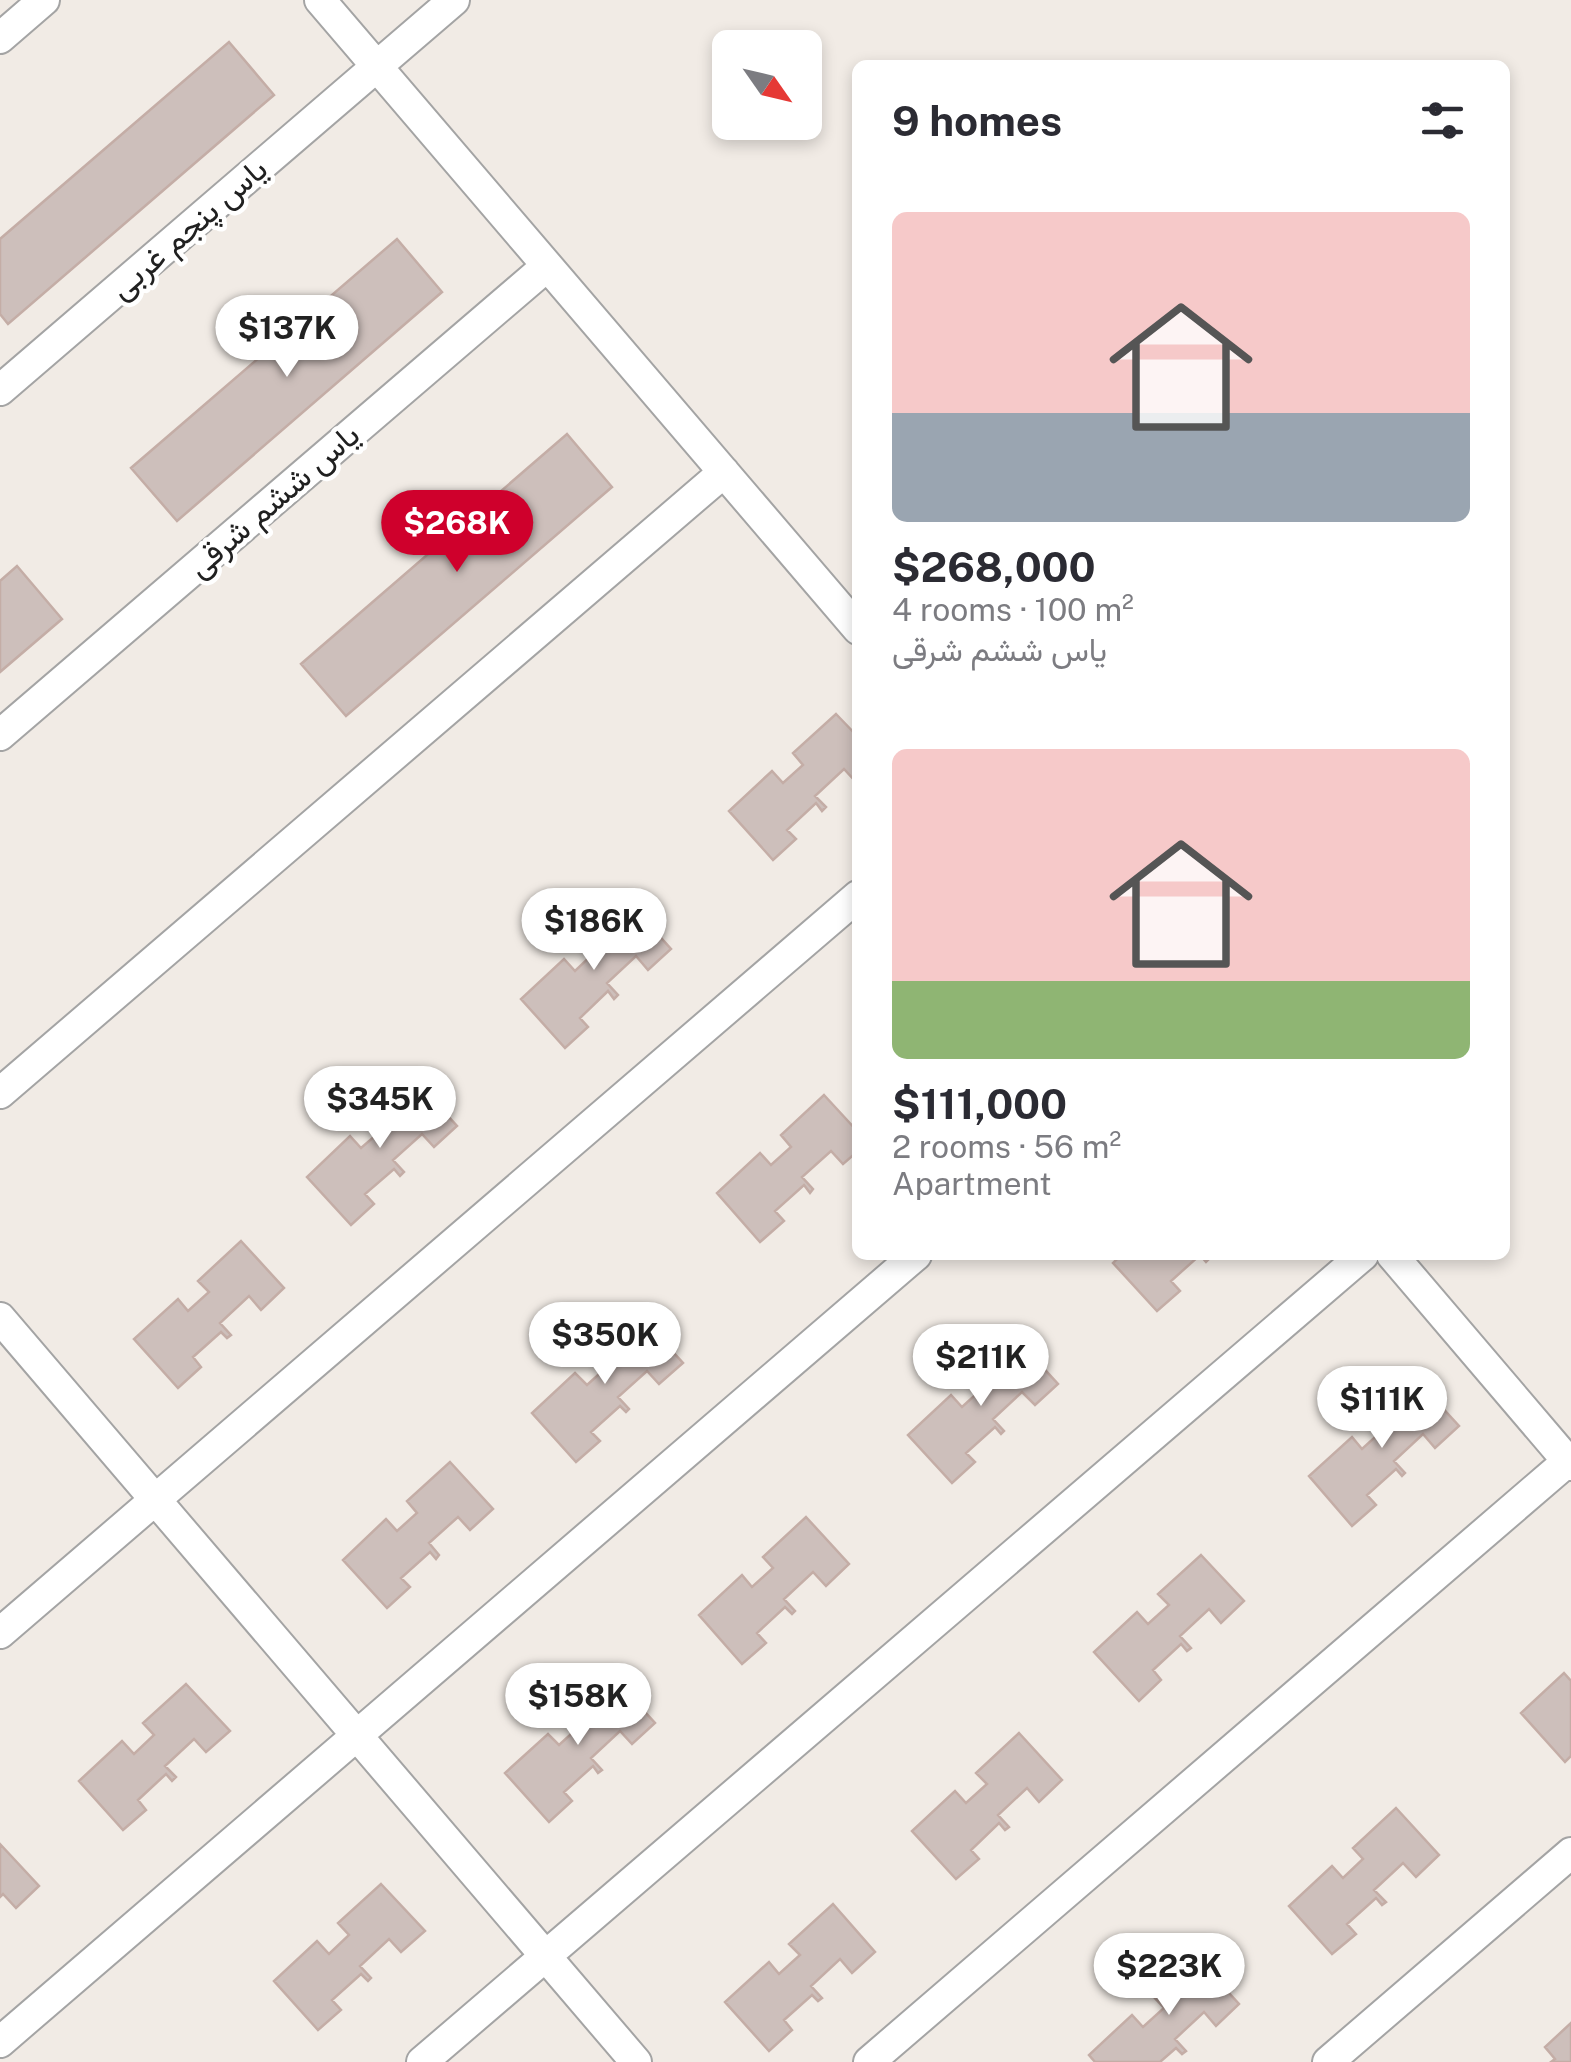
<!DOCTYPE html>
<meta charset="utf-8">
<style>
:root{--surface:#fff;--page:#f2f2f3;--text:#2b2b33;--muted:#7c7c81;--accent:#cf002c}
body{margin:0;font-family:"Public Sans",Vazirmatn,sans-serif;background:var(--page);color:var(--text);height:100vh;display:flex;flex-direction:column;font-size:38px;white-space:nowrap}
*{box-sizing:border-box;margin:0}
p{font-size:32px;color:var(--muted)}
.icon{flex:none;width:55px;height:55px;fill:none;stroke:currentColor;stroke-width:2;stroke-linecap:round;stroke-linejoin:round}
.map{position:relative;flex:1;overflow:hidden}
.side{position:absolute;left:852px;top:60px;width:658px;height:1200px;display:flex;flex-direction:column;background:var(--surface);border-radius:15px;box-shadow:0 5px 15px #0003}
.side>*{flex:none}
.needle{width:65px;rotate:124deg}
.tools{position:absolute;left:712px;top:30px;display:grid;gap:20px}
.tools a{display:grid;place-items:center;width:110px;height:110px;border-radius:15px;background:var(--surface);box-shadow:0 5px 15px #0003;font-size:50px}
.price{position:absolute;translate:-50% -85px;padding:0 22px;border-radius:35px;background:#fff;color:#222;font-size:32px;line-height:65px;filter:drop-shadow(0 2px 5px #0008)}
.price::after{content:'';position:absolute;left:50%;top:60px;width:30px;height:22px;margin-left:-15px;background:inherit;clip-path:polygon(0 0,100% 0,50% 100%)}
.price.selected{background:var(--accent);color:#fff}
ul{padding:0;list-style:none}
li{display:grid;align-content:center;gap:20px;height:530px;padding:0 40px}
li span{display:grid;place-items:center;height:310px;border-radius:15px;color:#555}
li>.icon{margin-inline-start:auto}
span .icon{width:180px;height:180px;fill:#fffc;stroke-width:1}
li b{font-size:42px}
h2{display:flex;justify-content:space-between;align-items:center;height:120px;padding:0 40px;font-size:42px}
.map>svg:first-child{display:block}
.building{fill:#cdbfbb;stroke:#c4ada6;stroke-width:2.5}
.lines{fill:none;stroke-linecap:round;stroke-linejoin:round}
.minor-casing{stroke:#a4a4a4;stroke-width:34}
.minor{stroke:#fff;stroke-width:30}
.labels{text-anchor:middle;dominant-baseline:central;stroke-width:9;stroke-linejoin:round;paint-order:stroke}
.street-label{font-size:32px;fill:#202020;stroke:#fff}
</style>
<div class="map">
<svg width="1571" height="2062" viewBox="0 0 1571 2062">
<rect width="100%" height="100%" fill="#f1ebe5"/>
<!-- building -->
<path class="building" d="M 229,42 L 274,95 L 8,324 L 0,314 L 0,239 Z
M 397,239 L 442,292 L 177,521 L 131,468 Z
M 567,434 L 612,487 L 346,716 L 301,664 Z
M 17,566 L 62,619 L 0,672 L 0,581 Z
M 836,714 L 858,737 L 858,781 L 856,782 L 844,769 L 815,796 L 826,807 L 822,811 L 816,803 L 787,830 L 796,839 L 773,860 L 729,811 L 772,771 L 783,783 L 803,765 L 793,753 Z
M 628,901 L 671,949 L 648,970 L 636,956 L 607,983 L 618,995 L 614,999 L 608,991 L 580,1018 L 588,1027 L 565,1048 L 521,999 L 564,959 L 575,971 L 595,952 L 585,941 Z
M 414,1079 L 457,1126 L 434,1147 L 422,1134 L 393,1160 L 404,1172 L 400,1176 L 394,1169 L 365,1194 L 374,1204 L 351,1225 L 307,1177 L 350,1136 L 361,1148 L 382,1130 L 371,1118 Z
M 824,1095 L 858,1132 L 858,1151 L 843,1164 L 831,1151 L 802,1177 L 813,1189 L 810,1193 L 804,1185 L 775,1211 L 784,1221 L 760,1242 L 717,1193 L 760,1153 L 771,1165 L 791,1147 L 781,1135 Z
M 241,1241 L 284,1288 L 261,1310 L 249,1296 L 220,1323 L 231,1335 L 227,1338 L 221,1332 L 193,1357 L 201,1367 L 178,1388 L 134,1339 L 178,1299 L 188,1311 L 209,1292 L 198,1281 Z
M 1121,1255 L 1206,1255 L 1209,1259 L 1206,1262 L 1200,1255 L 1171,1281 L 1180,1291 L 1157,1311 L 1113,1263 Z
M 639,1315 L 683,1363 L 659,1384 L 647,1371 L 618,1397 L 629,1409 L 626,1412 L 620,1406 L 591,1432 L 600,1441 L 576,1462 L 532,1413 L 575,1373 L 587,1385 L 607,1367 L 596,1355 Z
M 1015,1337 L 1058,1384 L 1035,1405 L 1022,1392 L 993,1419 L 1004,1431 L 1001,1434 L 995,1427 L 966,1453 L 975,1462 L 952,1483 L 908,1435 L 951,1395 L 962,1407 L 983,1388 L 972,1376 Z
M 1416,1379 L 1459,1426 L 1435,1448 L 1423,1434 L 1394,1461 L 1405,1473 L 1402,1476 L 1396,1469 L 1367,1495 L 1376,1505 L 1352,1526 L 1309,1476 L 1352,1437 L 1362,1449 L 1383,1430 L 1372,1418 Z
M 450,1462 L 493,1509 L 470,1530 L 458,1517 L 429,1543 L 439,1555 L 436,1559 L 430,1552 L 401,1578 L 410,1587 L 387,1608 L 343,1560 L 386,1519 L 397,1531 L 417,1513 L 407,1501 Z
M 806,1517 L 849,1564 L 826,1586 L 813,1572 L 784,1599 L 795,1611 L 792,1614 L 785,1607 L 757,1633 L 766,1643 L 742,1664 L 699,1615 L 742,1575 L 752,1587 L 773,1568 L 763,1557 Z
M 1201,1555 L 1244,1601 L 1221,1623 L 1209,1609 L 1180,1636 L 1191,1648 L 1187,1651 L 1181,1644 L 1153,1670 L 1161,1680 L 1139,1701 L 1094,1652 L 1137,1612 L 1148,1624 L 1169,1605 L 1158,1594 Z
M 1564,1673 L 1571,1681 L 1571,1756 L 1565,1762 L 1521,1713 Z
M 612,1676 L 655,1723 L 632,1744 L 620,1731 L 591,1758 L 602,1770 L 598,1773 L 593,1766 L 564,1792 L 572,1801 L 549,1822 L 505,1773 L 548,1734 L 559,1745 L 580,1726 L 569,1715 Z
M 186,1684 L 230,1731 L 206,1752 L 194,1739 L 165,1766 L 176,1777 L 172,1781 L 166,1774 L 138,1800 L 146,1810 L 123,1830 L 79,1781 L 122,1741 L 134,1754 L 154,1735 L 143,1723 Z
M 1019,1733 L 1062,1780 L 1039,1802 L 1027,1788 L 998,1815 L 1009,1827 L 1005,1830 L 999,1823 L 971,1850 L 979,1859 L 956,1879 L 912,1831 L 955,1791 L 966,1803 L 987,1784 L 976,1773 Z
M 1396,1808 L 1439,1855 L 1416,1877 L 1403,1863 L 1374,1890 L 1386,1902 L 1382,1905 L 1376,1898 L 1347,1924 L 1356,1934 L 1332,1954 L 1289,1906 L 1332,1866 L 1343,1878 L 1363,1859 L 1353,1848 Z
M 0,1844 L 39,1886 L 16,1908 L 3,1894 L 0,1897 Z
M 381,1884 L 425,1931 L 401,1952 L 389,1939 L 360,1966 L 371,1978 L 368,1981 L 361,1974 L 332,2000 L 341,2010 L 318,2030 L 274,1981 L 317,1941 L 329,1954 L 349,1935 L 338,1923 Z
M 833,1904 L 875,1952 L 852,1973 L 840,1959 L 811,1986 L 822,1998 L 818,2001 L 812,1995 L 784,2020 L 792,2030 L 769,2051 L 725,2002 L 769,1962 L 779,1974 L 800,1955 L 789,1944 Z
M 1196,1957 L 1239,2004 L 1216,2026 L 1204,2012 L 1175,2039 L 1186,2051 L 1182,2054 L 1176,2048 L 1160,2062 L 1095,2062 L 1089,2055 L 1132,2015 L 1143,2027 L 1164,2008 L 1153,1996 Z
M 1571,2023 L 1571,2062 L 1551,2062 L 1555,2059 L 1545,2047 Z"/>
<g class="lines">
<!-- minor casing -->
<g class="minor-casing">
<path id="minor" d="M 320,0 L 858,629
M 0,38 L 44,0
M 0,390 L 454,0
M 0,735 L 547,266
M 0,1093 L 724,472
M 1392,1255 L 1571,1465
M 0,1318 L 636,2062
M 0,1633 L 858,896
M 0,2042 L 916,1255
M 422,2062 L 1363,1255
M 869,2062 L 1568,1461
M 1328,2062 L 1571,1853"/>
</g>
<!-- minor -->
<use href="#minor" class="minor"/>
</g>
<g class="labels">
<!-- street labels -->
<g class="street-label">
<text transform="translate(188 228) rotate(-41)">یاس پنجم غربی</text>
<text transform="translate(273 500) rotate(-41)">یاس ششم شرقی</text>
</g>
</g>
</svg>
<div class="tools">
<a><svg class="needle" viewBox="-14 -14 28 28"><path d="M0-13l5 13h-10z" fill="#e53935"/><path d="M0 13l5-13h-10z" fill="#7c7c81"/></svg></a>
</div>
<b class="price" style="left:287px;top:380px">$137K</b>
<b class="price selected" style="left:457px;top:575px">$268K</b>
<b class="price" style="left:594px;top:973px">$186K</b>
<b class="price" style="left:380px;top:1151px">$345K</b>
<b class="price" style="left:605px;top:1387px">$350K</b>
<b class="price" style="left:981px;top:1409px">$211K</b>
<b class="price" style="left:1382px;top:1451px">$111K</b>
<b class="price" style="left:578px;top:1748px">$158K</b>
<b class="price" style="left:1169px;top:2018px">$223K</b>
<section class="side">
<h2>9 homes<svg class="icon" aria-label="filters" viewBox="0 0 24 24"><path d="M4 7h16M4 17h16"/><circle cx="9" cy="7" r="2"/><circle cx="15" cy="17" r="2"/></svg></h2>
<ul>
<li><span style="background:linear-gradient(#f6c9c9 65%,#9aa5b1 0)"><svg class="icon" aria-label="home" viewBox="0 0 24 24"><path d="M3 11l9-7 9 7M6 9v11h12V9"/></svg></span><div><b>$268,000</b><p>4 rooms · 100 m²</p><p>یاس ششم شرقی</p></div></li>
<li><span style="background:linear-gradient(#f6c9c9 75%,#8fb573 0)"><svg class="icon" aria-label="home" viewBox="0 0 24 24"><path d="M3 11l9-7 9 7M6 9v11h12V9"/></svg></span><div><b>$111,000</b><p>2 rooms · 56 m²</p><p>Apartment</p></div></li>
</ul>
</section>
</div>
